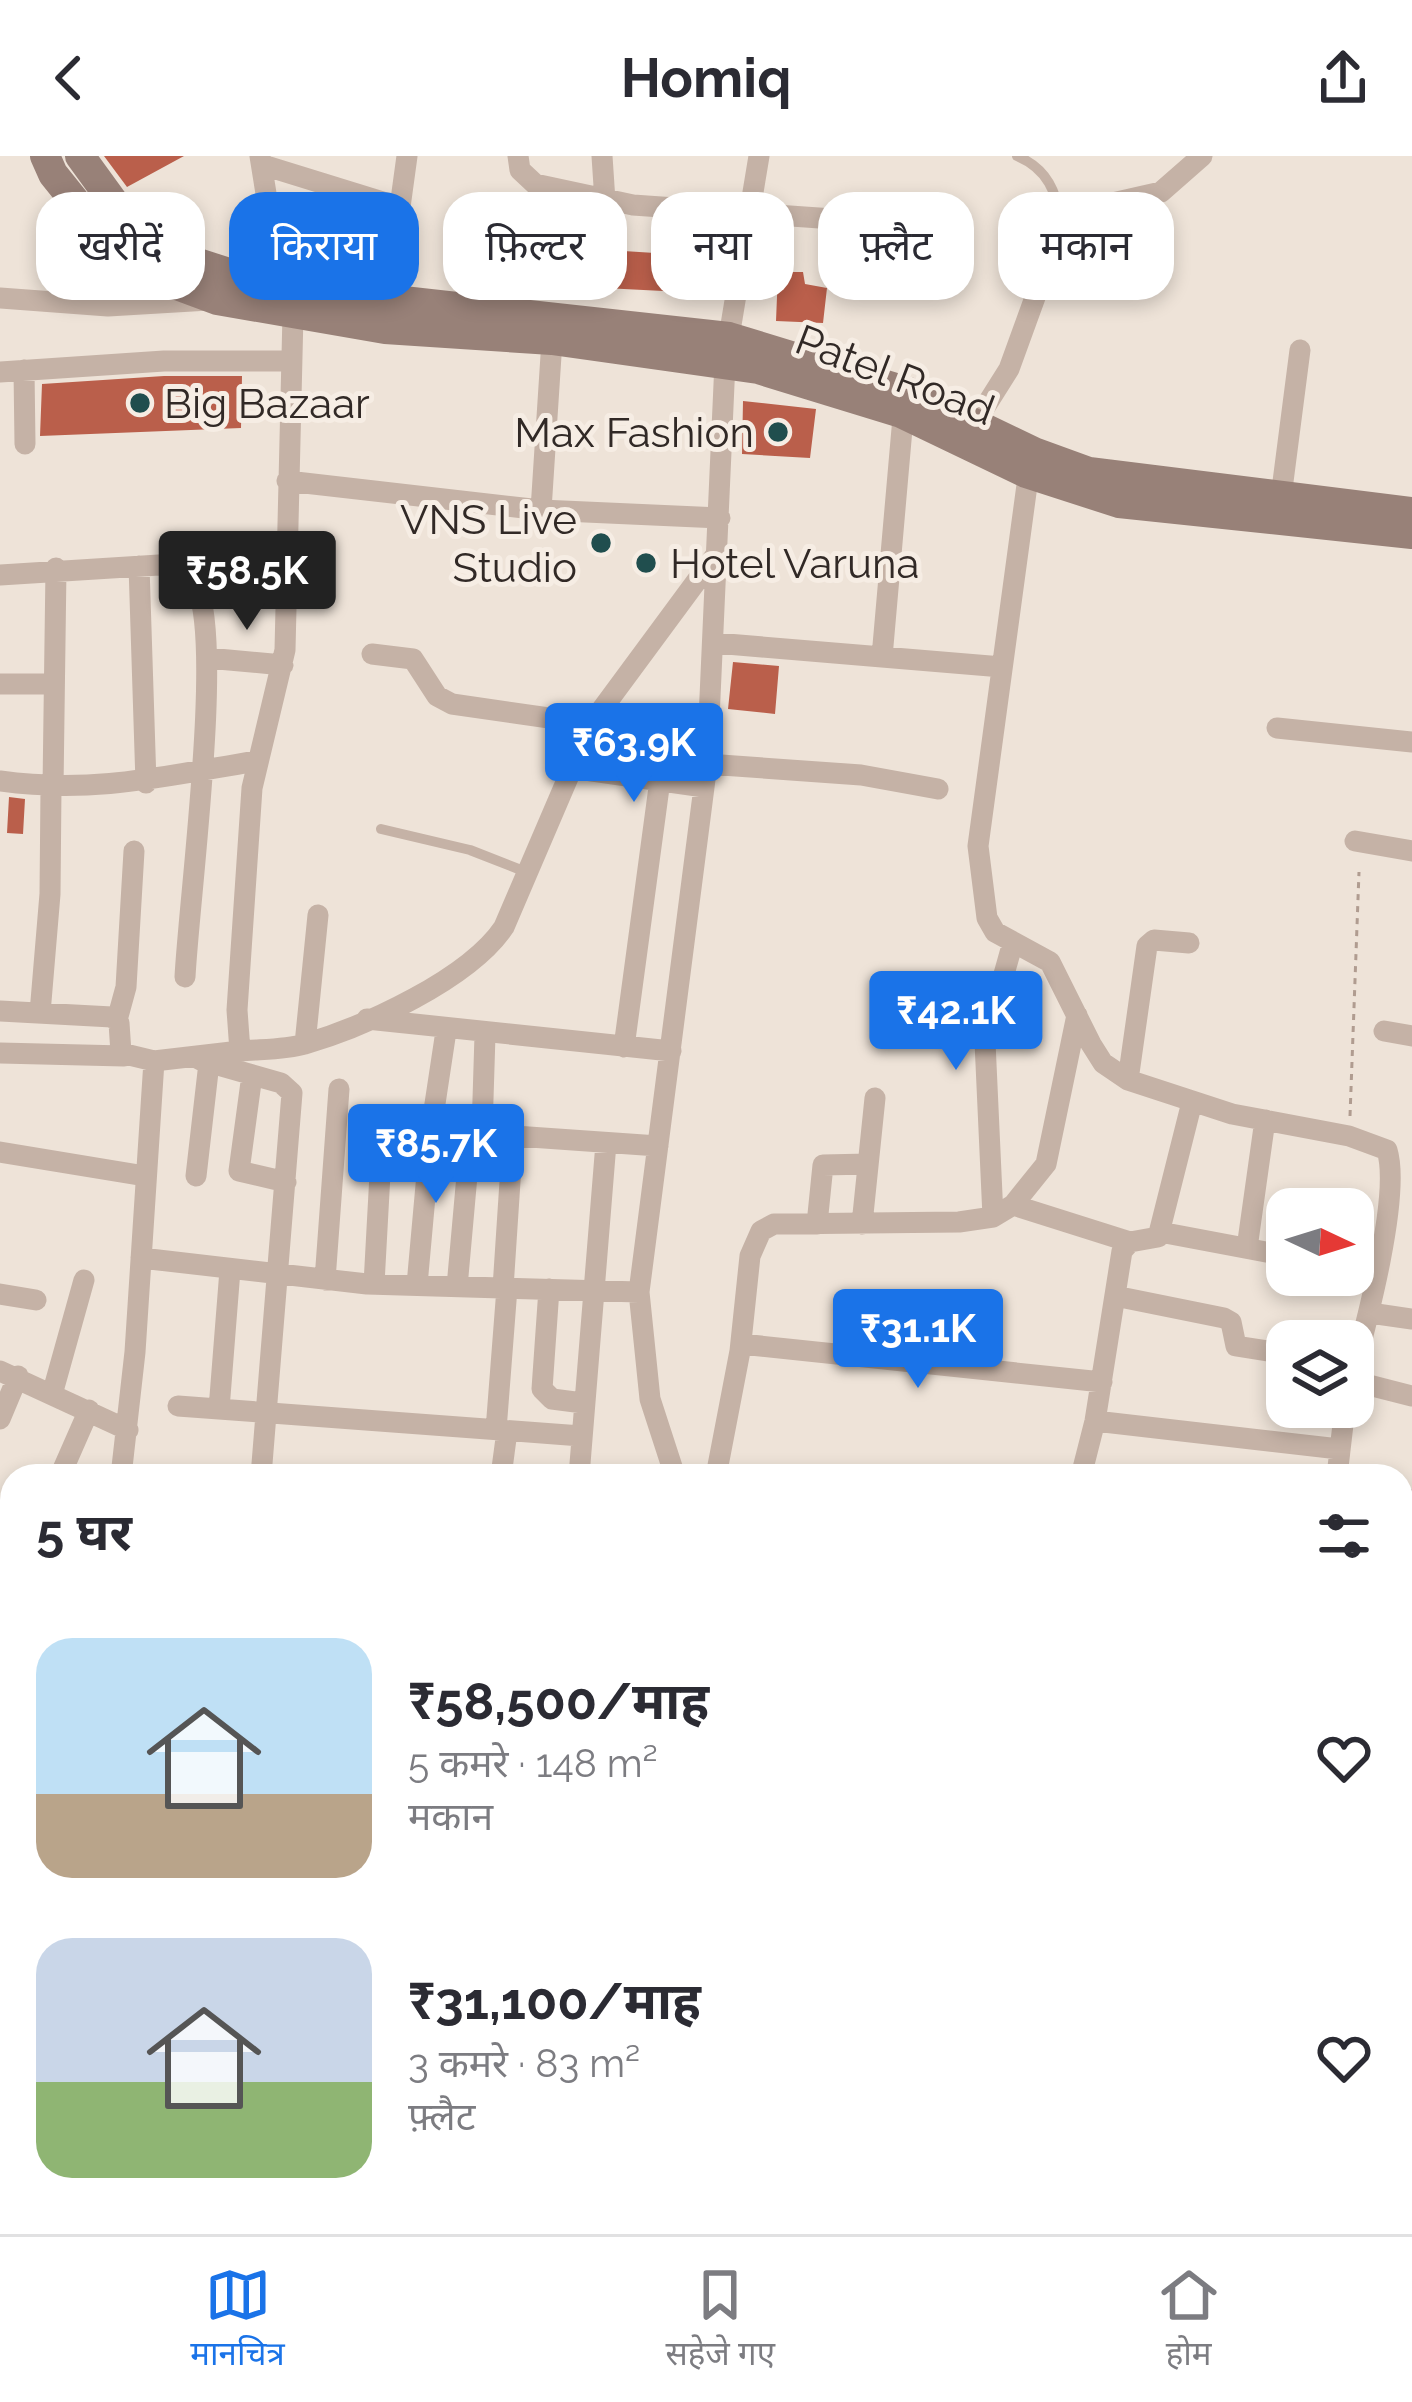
<!DOCTYPE html>
<html lang="hi">
<meta charset="utf-8">
<style>
:root{--surface:#fff;--page:#f7f7f7;--text:#2b2b33;--muted:#7c7c81;--line:#e1e1e2;--accent:#1a73e8}
body{margin:0;font-family:Raleway,"Noto Sans Devanagari",sans-serif;background:var(--page);color:var(--text);height:100vh;display:flex;flex-direction:column;font-size:45px;white-space:nowrap}
*{box-sizing:border-box;margin:0}
p{font-size:39px;color:var(--muted)}
.icon{flex:none;width:66px;height:66px;fill:none;stroke:currentColor;stroke-width:2;stroke-linecap:round;stroke-linejoin:round}
.map{position:relative;flex:1;overflow:hidden}
.panel{position:absolute;left:0px;top:1308px;width:1413px;height:771px;display:flex;flex-direction:column;background:var(--surface);border-radius:36px 36px 0 0;box-shadow:0 6px 18px #0003}
.panel>*{flex:none}
.top-card{position:absolute;left:36px;top:36px;width:1341px;height:108px;display:flex;gap:24px}
.needle{width:78px;rotate:94deg}
.tools{position:absolute;left:1266px;top:1032px;display:grid;gap:24px}
.tools a{display:grid;place-items:center;width:108px;height:108px;border-radius:24px;background:var(--surface);box-shadow:0 6px 18px #0003;font-size:60px}
.price{position:absolute;translate:-50% -102px;padding:0 27px;border-radius:12px;background:var(--accent);color:#fff;font-size:39px;line-height:78px;filter:drop-shadow(0 3px 6px #0008)}
.price::after{content:'';position:absolute;left:50%;top:72px;width:36px;height:27px;margin-left:-18px;background:inherit;clip-path:polygon(0 0,100% 0,50% 100%)}
.price.active{background:#222;color:#fff}
ul{padding:0;list-style:none}
li{display:flex;align-items:center;gap:36px;height:300px;padding:0 36px}
li span{display:grid;place-items:center;flex:none;width:336px;height:240px;border-radius:36px;color:#555}
li>.icon{margin-inline-start:auto}
span .icon{width:144px;height:144px;fill:#fffc;stroke-width:1}
li b{font-size:51px}
h2{display:flex;justify-content:space-between;align-items:center;height:144px;padding:0 36px;font-size:51px}
.pill{padding:0 42px;border-radius:36px;background:var(--surface);box-shadow:0 6px 18px #0003;font-size:42px;line-height:108px}
.pill.active{background:var(--accent);color:#fff}
header{display:flex;justify-content:space-between;align-items:center;height:156px;padding:0 36px;background:var(--surface);font-size:54px;font-weight:700}
.tabs{display:flex;justify-content:space-around;align-items:center;height:168px;border-top:3px solid var(--line);background:var(--surface);font-size:33px;color:var(--muted)}
.tabs a{display:grid;justify-items:center;gap:6px}
.tabs .active{color:var(--accent)}
.map>svg:first-child{display:block}
.building{fill:#ba5f4b}
.lines{fill:none;stroke-linecap:round;stroke-linejoin:round}
.path{stroke:#b09c90;stroke-width:3;stroke-dasharray:6 6;stroke-linecap:butt}
.lane{stroke:#c5b2a6;stroke-width:10}
.street{stroke:#c5b2a6;stroke-width:21}
.secondary{stroke:#988178;stroke-width:30}
.poi-dot{fill:#204e4e;stroke:#f6ede4;stroke-width:4.5}
.labels{text-anchor:middle;dominant-baseline:central;stroke-width:10;stroke-linejoin:round;paint-order:stroke}
.street-label{font-size:42px;fill:#312926;stroke:#f6ede4}
.poi-label{font-size:42px;fill:#312926;stroke:#f6ede4;text-anchor:start}
</style>
<header><svg class="icon" aria-label="back" viewBox="0 0 24 24"><path d="M15 5l-7 7 7 7"/></svg>Homiq<svg class="icon" aria-label="share" viewBox="0 0 24 24"><path d="M12 15V3M7 8l5-5 5 5M5 13v7h14v-7"/></svg></header>
<div class="map">
<svg width="1412" height="2078" viewBox="0 0 1412 2078">
<rect width="100%" height="100%" fill="#eee3d8"/>
<!-- building -->
<path class="building" d="M 104,0 L 184,0 L 127,31 Z
M 608,94 L 686,99 L 683,136 L 604,132 Z
M 778,116 L 803,116 L 805,128 L 827,132 L 823,167 L 776,165 Z
M 164,220 L 242,220 L 241,272 L 40,280 L 42,228 Z
M 743,245 L 816,253 L 810,302 L 742,298 Z
M 733,506 L 779,510 L 775,558 L 728,553 Z
M 9,641 L 25,643 L 23,678 L 7,677 Z"/>
<g class="lines">
<!-- path -->
<path class="path" d="M 1350,960 L 1359,716"/>
<!-- lane -->
<path class="lane" d="M 1017,0 C 1048,13 1056,36 1062,67
M 381,673 L 470,694 L 526,716"/>
<!-- street -->
<path class="street" d="M 260,0 L 272,75 L 269,142
M 518,0 L 520,14 L 535,28 L 633,49 L 905,68 L 956,58
M 602,0 L 605,45
M 263,9 L 399,51
M 0,142 L 108,150 L 209,144
M 387,146 L 407,0
M 729,181 L 759,0
M 24,214 L 25,288
M 0,216 L 164,205 L 291,205
M 970,275 L 1009,213 L 1062,67 L 1086,53 L 1161,36 L 1202,0
M 1030,307 L 978,690 L 987,762 L 995,776 L 1050,806 L 1091,888 L 1103,907 L 1128,924 L 1232,958 L 1349,980 L 1387,994 C 1401,1039 1366,1169 1353,1217
M 287,325 L 541,354 L 720,362
M 1281,341 L 1300,194
M 541,354 L 552,184
M 139,410 L 146,627
M 0,419 L 159,409 C 175,410 189,415 197,431 C 223,491 189,742 185,821
M 715,487 L 882,501 L 904,250
M 372,498 L 413,503 L 437,540 L 452,548 L 591,568
M 882,501 L 1002,511
M 207,502 L 283,509
M 0,528 L 54,528
M 1277,572 L 1412,586
M 707,608 L 861,619 L 938,633
M 571,612 L 704,631
M 0,625 C 94,638 165,620 256,605
M 53,632 L 56,412
M 1355,685 L 1412,695
M 0,855 L 112,861 L 119,867 L 121,897 L 154,905
M 40,857 L 50,738 L 51,632
M 367,863 L 671,895
M 117,864 L 126,831 L 134,695
M 1384,875 L 1412,880
M 305,888 L 318,759
M 624,891 L 660,624
M 240,895 C 261,893 285,894 305,888 C 366,870 469,823 504,771 L 591,568 L 718,396
M 0,897 L 124,900
M 200,904 L 281,927 L 292,937 L 261,1320
M 252,919 L 239,1015 L 286,1026
M 1128,924 L 1147,790 L 1154,784 L 1189,787
M 431,974 L 658,990
M 482,975 L 485,879
M 0,996 L 145,1020
M 196,1020 L 209,907
M 1013,1049 L 1130,1086
M 993,1061 L 985,886 L 1013,786
M 817,1068 L 823,1009 L 868,1008
M 862,1068 L 875,942
M 1160,1076 L 1287,1100
M 1247,1092 L 1265,964
M 141,1102 L 367,1128 L 639,1136
M 325,1124 L 339,933
M 374,1128 L 383,963
M 417,1129 L 431,974 L 446,875
M 457,1131 L 471,975
M 503,1132 L 513,980
M 549,1133 L 542,1233 L 552,1243 L 583,1247
M 0,1138 L 36,1144
M 1115,1140 L 1224,1162 L 1231,1166 L 1236,1190 L 1287,1198
M 1370,1157 L 1412,1163
M 741,1188 L 1102,1226
M 0,1215 L 128,1274
M 1353,1225 L 1412,1240
M 53,1235 L 84,1124
M 178,1250 L 581,1280
M 219,1253 L 230,1114
M 0,1263 L 18,1220
M 1095,1265 L 1339,1293
M 496,1274 L 507,1132
M 60,1320 L 89,1254
M 121,1320 L 135,1196 L 154,905 L 240,895 L 237,854 L 252,632 L 285,494 L 293,158
M 501,1320 L 507,1275
M 579,1320 L 606,987
M 675,1320 L 650,1243 L 639,1136 L 707,608 L 725,206
M 716,1320 L 740,1195 L 750,1100 L 761,1075 L 774,1068 L 959,1066 L 993,1061 L 1013,1049 L 1046,1008 L 1077,859
M 1081,1320 L 1095,1265 L 1122,1095 L 1130,1086 L 1158,1081 L 1192,946
M 1337,1320 L 1345,1251
M 1401,1342 L 1412,1344
M 0,1532 L 12,1536
M 1401,1571 L 1412,1572
M 0,1720 L 12,1674
M 0,1806 L 12,1809
M 1401,1902 L 1412,1902
M 0,1949 L 12,1951
M 0,2035 L 12,2036
M 340,2067 L 363,2078
M 435,2067 L 450,2078
M 318,2078 L 323,2067
M 695,2078 L 695,2067
M 820,2078 L 821,2067
M 907,2078 L 908,2067
M 1037,2078 L 1038,2067
M 1286,2078 L 1287,2067"/>
<!-- secondary -->
<path class="secondary" d="M 45,0 L 53,18 L 110,89 L 147,118 L 217,144 L 385,173 L 552,184 L 758,213 L 901,257 L 1026,317 L 1119,347 L 1412,378
M 80,0 L 133,73 L 167,97 L 269,130 L 729,181 L 909,236 L 1034,296 L 1089,316 L 1412,356"/>
</g>
<!-- markers -->
<g class="poi-dot">
<circle cx="140" cy="247" r="12"/>
<circle cx="778" cy="276" r="12"/>
<circle cx="601" cy="387" r="12"/>
<circle cx="646" cy="407" r="12"/>
</g>
<g class="labels">
<!-- street labels -->
<g class="street-label">
<text transform="translate(895 219) rotate(21)">Patel Road</text>
</g>
<!-- poi labels -->
<g class="poi-label">
<text x="164" y="247">Big Bazaar</text>
<text x="754" y="276" text-anchor="end">Max Fashion</text>
<text x="577" y="363" text-anchor="end">VNS Live<tspan x="577" dy="48">Studio</tspan></text>
<text x="670" y="407">Hotel Varuna</text>
</g>
</g>
</svg>
<div class="tools">
<a><svg class="needle" viewBox="-14 -14 28 28"><path d="M0-13l5 13h-10z" fill="#e53935"/><path d="M0 13l5-13h-10z" fill="#7c7c81"/></svg></a>
<a><svg class="icon" aria-label="layers" viewBox="0 0 24 24"><path d="M12 4l9 5-9 5-9-5zM3 14l9 5 9-5"/></svg></a>
</div>
<b class="price active" style="left:247px;top:477px">₹58.5K</b>
<b class="price" style="left:634px;top:649px">₹63.9K</b>
<b class="price" style="left:956px;top:917px">₹42.1K</b>
<b class="price" style="left:436px;top:1050px">₹85.7K</b>
<b class="price" style="left:918px;top:1235px">₹31.1K</b>
<div class="top-card">
<a class="pill">खरीदें</a>
<a class="pill active">किराया</a>
<a class="pill">फ़िल्टर</a>
<a class="pill">नया</a>
<a class="pill">फ़्लैट</a>
<a class="pill">मकान</a>
</div>
<section class="panel">
<h2>5 घर<svg class="icon" aria-label="filters" viewBox="0 0 24 24"><path d="M4 7h16M4 17h16"/><circle cx="9" cy="7" r="2"/><circle cx="15" cy="17" r="2"/></svg></h2>
<ul>
<li><span style="background:linear-gradient(#bfe0f5 65%,#b9a48a 0)"><svg class="icon" aria-label="home" viewBox="0 0 24 24"><path d="M3 11l9-7 9 7M6 9v11h12V9"/></svg></span><div><b>₹58,500/माह</b><p>5 कमरे · 148 m²</p><p>मकान</p></div><svg class="icon" aria-label="heart" viewBox="0 0 24 24"><path d="M12 20l-8-8c-3-5 5-10 8-4 3-6 11-1 8 4z"/></svg></li>
<li><span style="background:linear-gradient(#c9d6e8 60%,#8fb573 0)"><svg class="icon" aria-label="home" viewBox="0 0 24 24"><path d="M3 11l9-7 9 7M6 9v11h12V9"/></svg></span><div><b>₹31,100/माह</b><p>3 कमरे · 83 m²</p><p>फ़्लैट</p></div><svg class="icon" aria-label="heart" viewBox="0 0 24 24"><path d="M12 20l-8-8c-3-5 5-10 8-4 3-6 11-1 8 4z"/></svg></li>
</ul>
</section>
</div>
<nav class="tabs">
<a class="active"><svg class="icon" aria-label="map" viewBox="0 0 24 24"><path d="M3 6l6-2 6 2 6-2v14l-6 2-6-2-6 2zM9 4v14M15 6v14"/></svg>मानचित्र</a>
<a><svg class="icon" aria-label="saved" viewBox="0 0 24 24"><path d="M7 4h10v16l-5-4-5 4z"/></svg>सहेजे गए</a>
<a><svg class="icon" aria-label="home" viewBox="0 0 24 24"><path d="M3 11l9-7 9 7M6 9v11h12V9"/></svg>होम</a>
</nav>
